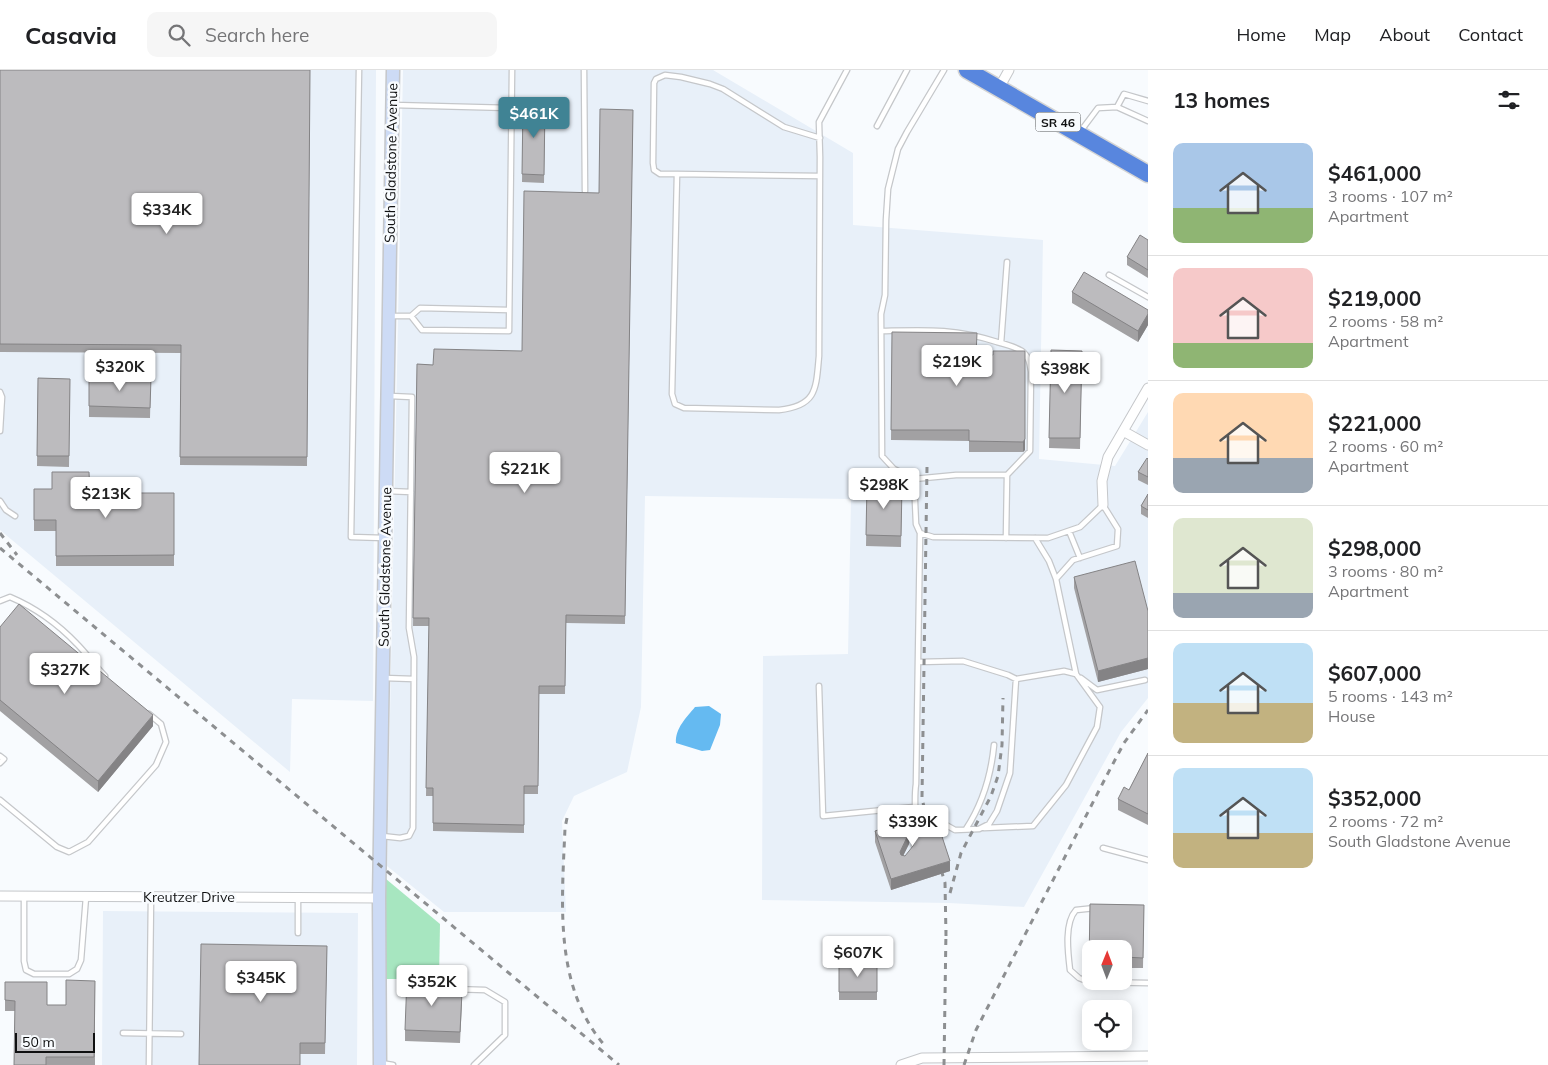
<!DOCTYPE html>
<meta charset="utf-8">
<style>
:root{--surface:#fff;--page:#f6f6f6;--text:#202124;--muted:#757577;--line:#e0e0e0;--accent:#408394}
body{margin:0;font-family:Mulish,sans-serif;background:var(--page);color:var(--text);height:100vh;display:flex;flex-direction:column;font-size:19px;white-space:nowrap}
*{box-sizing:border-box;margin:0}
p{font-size:16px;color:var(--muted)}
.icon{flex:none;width:28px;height:28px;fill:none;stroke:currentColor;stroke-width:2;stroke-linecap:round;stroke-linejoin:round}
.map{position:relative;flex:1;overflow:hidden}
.panel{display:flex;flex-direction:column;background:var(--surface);width:400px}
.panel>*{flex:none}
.needle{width:32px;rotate:1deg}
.controls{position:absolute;left:1082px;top:870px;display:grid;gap:10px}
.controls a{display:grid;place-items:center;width:50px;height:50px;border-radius:10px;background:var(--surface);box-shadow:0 2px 12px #0003;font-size:25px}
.scale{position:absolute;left:15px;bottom:12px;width:80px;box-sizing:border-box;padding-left:5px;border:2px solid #0f1011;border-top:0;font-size:14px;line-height:18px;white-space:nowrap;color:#0f1011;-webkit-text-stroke:4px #f8fbfe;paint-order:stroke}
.price{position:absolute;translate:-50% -42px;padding:0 11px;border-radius:5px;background:#fff;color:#222;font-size:16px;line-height:32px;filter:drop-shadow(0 1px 2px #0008)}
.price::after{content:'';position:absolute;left:50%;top:30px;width:15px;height:11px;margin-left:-8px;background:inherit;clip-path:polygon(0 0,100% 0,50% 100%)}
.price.selected{background:var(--accent);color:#fff}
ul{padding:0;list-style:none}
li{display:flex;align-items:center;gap:15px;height:125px;padding:0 25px}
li+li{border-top:1px solid var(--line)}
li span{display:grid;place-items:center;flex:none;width:140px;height:100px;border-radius:10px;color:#555}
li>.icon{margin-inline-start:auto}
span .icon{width:60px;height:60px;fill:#fffc;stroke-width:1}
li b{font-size:21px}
h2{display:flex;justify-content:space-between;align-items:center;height:60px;padding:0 25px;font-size:21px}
header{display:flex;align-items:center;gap:30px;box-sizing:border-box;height:70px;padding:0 25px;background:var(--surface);border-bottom:1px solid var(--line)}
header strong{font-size:24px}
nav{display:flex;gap:28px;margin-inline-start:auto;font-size:18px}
.search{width:350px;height:45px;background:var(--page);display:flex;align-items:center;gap:12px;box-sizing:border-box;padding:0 18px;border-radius:10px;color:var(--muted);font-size:19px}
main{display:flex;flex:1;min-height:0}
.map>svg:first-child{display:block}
.built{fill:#e8f0f9}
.green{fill:#a7e6c0}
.water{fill:#65baf1}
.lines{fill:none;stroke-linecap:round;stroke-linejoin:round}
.lane-casing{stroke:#c5c7ca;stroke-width:7}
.street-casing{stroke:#c5c7ca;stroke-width:11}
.secondary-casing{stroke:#c5c7ca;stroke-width:15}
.highway-casing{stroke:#d4d4d4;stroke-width:19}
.lane{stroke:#fff;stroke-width:4.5}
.street{stroke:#fff;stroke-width:9}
.secondary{stroke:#cddbf5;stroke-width:12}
.highway{stroke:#5886de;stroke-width:16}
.rail{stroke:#8d8f91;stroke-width:3;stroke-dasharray:6 6;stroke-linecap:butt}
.wall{fill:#a2a1a3}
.shaded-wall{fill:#848385}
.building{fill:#bcbbbe;stroke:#848385}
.labels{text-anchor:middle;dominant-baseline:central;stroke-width:5;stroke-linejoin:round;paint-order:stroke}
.shield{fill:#f8fbfe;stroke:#555658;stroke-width:1}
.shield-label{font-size:12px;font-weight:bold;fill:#0f1011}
.street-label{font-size:14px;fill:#0f1011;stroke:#f8fbfe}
</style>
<header>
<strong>Casavia</strong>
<div class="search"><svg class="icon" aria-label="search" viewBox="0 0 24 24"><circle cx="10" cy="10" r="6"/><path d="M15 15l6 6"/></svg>Search here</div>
<nav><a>Home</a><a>Map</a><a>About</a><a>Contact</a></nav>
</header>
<main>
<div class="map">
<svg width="1148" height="995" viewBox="0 0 1148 995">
<rect width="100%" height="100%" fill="#f8fbfe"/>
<!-- built -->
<path class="built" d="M 0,0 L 376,0 L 373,631 L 292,629 L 290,702 L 0,460 Z
M 403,0 L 713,0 L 853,83 L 853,155 L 1043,170 L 1039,389 L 1115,396 L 1148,342 L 1148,628 L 1121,662 L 1024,837 L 949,833 L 762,830 L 763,586 L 848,584 L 851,429 L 645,426 L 641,637 L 627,702 L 574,726 L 562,751 L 566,842 L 444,842 L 387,796 Z
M 103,841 L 358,843 L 357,995 L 102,995 Z"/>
<!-- green -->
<path class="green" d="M 386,809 L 440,854 L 439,909 L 384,909 Z"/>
<!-- water -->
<path class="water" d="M 709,636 L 721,644 L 720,655 L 710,680 L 702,681 L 676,673 C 675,658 687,647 695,637 Z"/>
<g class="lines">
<!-- lane casing -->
<g class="lane-casing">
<path id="lane" d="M 359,0 L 351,467 L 384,468
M 584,0 L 585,121
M 944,0 L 907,62 L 898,79 L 888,119 L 886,150 L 885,225 L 881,244 L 882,386 L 894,399 L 914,409 L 916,454 L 920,463 L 933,467 L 1048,468 L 1080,457 L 1103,435 L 1118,459 L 1117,476 L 1073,490 L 1056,509
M 393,35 L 512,38
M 1117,37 L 1124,24 L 1148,31
M 877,56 L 907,0
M 1080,62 L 1098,38 L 1117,37 L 1148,51
M 820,68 L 784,57 L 723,19 L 710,14 L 681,7 L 665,5 L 656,9 L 654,13 L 653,93 L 654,100 L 660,104 L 677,104 L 672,324 L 675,334 L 684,338 L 779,340 C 817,336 816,319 819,286 L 820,87 L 819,52 L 847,0
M 677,104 L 820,106
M 1109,205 L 1148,227
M 390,246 L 411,246 L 422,260 L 509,261 L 512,0
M 411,246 L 420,238 L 509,240
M 882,261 C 925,260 955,258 997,272 C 1005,274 1015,277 1022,281 C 1029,286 1030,295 1031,302 L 1030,381 L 1007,405 L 1006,468
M 1001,273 L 1007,192
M 0,322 L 2,327 L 0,361
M 914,409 L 956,405 L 1007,405
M 387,421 L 411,422
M 0,431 L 6,440 L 15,446
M 1069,461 L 1080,488
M 0,531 L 10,527 C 36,538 58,554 77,574 C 87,584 95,596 105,606
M 918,592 L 963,591 L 1008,605 L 1016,609 L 1064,601 L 1076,604 L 1056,509 L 1049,491 L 1035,468
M 384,608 L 414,609
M 1081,608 L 1097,620 L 1145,610
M 819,616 L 823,746 L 914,737 L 955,760 L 979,759 L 989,754 L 997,741 L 1010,703 L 1016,609
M 0,686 L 4,689 L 0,693
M 0,730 L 57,777 L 69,782 L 88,772 L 156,695 L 166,672 L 161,654 L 149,644
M 984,758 L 1033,756 L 1066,715 L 1097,657 L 1100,637 L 1076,604
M 966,759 C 983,733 991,706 994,675
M 382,766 L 400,768 L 409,766 L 413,758 L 414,587 L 409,558 L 412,327 L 390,326
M 914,776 C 918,757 913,734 916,714 L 920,463
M 1103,778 L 1148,790
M 24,826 L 24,891 L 26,900 L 34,904 L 69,904 L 77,899 L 81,890 L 86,827
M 298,828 L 298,863
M 1095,838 L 1076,840 C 1064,853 1068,883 1070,900 L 1079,908 L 1089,912 L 1148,913
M 442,923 L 452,919 L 485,920 L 505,932 L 505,965 L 474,995
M 123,963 L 181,964
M 381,993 L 393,995
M 149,995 L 151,827"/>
</g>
<!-- street casing -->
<g class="street-casing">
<path id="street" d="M 999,18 L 1009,0
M 1123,361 L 1148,375
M 1103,435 L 1102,411 L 1108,387 L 1148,318
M 0,826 L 379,828
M 901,995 L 922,988 L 1148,986"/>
</g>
<!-- secondary casing -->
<g class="secondary-casing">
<path id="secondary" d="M 380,995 L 379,828 L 393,0"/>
</g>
<!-- highway casing -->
<g class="highway-casing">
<path id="highway" d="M 967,0 L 1148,104"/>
</g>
<!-- lane -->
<use href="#lane" class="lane"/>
<!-- street -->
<use href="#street" class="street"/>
<!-- secondary -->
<use href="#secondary" class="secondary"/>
<!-- highway -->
<use href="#highway" class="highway"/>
<!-- rail -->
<path class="rail" d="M 927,397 L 922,727 L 928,759
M 0,463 L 17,485
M 0,478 L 619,995
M 567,748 L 565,758 C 562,832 553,917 606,977
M 938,789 L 945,813 L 946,866
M 950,823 L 961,783 L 991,726 L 998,706 L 1002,675 L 1003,628
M 944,995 L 946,860
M 964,995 L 976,960 L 1107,705 L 1124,673 L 1148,640"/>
</g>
<!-- wall -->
<path class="wall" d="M 0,0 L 310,0 L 307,396 L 180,395 L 181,283 L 0,282 Z
M 523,34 L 545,35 L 544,113 L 522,112 Z
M 633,40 L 625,554 L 566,553 L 565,624 L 539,624 L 538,724 L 524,724 L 524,763 L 433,761 L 433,726 L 426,726 L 429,556 L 413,556 L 417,294 L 433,295 L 522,281 L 599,123 Z
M 1148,170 L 1148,208 L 1127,195 L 1127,187 Z
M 1072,222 L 1148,240 L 1148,255 L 1138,272 L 1072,233 Z
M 892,262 L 976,285 L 993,285 L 1025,281 L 1025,380 L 1023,382 L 969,382 L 969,371 L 891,370 Z
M 1051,280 L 1082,281 L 1080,379 L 1049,378 Z
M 38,308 L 70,309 L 69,397 L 37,396 Z
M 151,308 L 150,348 L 89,347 L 89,336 Z
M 1148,389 L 1148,415 L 1138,410 L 1138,402 Z
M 867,415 L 902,416 L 901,477 L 866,476 Z
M 34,419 L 90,423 L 174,423 L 174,496 L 56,496 L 56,461 L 34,461 Z
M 1148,424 L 1148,448 L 1141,444 L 1141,436 Z
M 1074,507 L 1148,541 L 1148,599 L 1098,612 L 1074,518 Z
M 0,557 L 153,656 L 98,722 L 0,641 Z
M 1148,683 L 1148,755 L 1118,740 L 1118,729 L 1129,720 Z
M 911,760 L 909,774 L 903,786 L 950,801 L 891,820 L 875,772 L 875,761 Z
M 1090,834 L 1144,835 L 1143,898 L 1124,898 L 1124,879 L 1091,879 L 1091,906 L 1089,906 Z
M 327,876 L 325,984 L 300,984 L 199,995 Z
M 839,893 L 877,893 L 877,930 L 839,930 Z
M 95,911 L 95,995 L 14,995 L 15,941 L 5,941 L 5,912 L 47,935 L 66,935 Z
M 433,921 L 462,933 L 460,973 L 405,971 L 405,960 Z"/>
<!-- shaded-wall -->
<path class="shaded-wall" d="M 1148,244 L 1148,255 L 1138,272 L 1138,261 Z
M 1025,369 L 1025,380 L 1023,382 L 1023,372 Z
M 1148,588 L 1148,599 L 1098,612 L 1098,601 Z
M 153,645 L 153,656 L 98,722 L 98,711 Z
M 911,749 L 911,760 L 909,774 L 900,792 L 900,782 Z
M 950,791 L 950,801 L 891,820 L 891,809 Z"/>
<!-- building -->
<path class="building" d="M 0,0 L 310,0 L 307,387 L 180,387 L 181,275 L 0,274 Z
M 523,34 L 545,35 L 544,105 L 522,104 Z
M 600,39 L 633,40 L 625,546 L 566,545 L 565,616 L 539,616 L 538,716 L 524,716 L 524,755 L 433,753 L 433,718 L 426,718 L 429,548 L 413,548 L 417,294 L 433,295 L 434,279 L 522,281 L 524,121 L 599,123 Z
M 1140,165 L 1148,170 L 1148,200 L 1127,187 Z
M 1084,202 L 1148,240 L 1148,244 L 1138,261 L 1072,222 Z
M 892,262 L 977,263 L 976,285 L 993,285 L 993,281 L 1025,281 L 1025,369 L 1023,372 L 969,371 L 969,360 L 891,360 Z
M 1051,280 L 1082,281 L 1080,368 L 1049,368 Z
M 89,307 L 151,308 L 150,338 L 89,336 Z
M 38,308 L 70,309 L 69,386 L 37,386 Z
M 1147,388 L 1148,389 L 1148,407 L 1138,402 Z
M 52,402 L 89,402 L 90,423 L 174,423 L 174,485 L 56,486 L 56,450 L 34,450 L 34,419 L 52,419 Z
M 867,415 L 902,416 L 901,466 L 866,465 Z
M 1148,424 L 1148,440 L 1141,436 Z
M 1135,491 L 1148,541 L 1148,588 L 1098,601 L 1074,507 Z
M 19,534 L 153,645 L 98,711 L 0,630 L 0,557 Z
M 1148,683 L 1148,744 L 1118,729 L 1124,717 L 1129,720 Z
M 934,742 L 950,791 L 891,809 L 875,761 L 911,749 L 909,763 L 900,782 L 901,785 L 905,786 L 913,776 L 917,766 L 919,747 Z
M 1090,834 L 1144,835 L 1143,888 L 1124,887 L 1124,879 L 1091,879 L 1091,896 L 1089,895 Z
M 201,874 L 327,876 L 325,973 L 300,973 L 300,995 L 199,995 Z
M 839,893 L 877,893 L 877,922 L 839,922 Z
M 407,907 L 433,908 L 432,921 L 462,922 L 460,962 L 405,960 Z
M 66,910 L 95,911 L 94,987 L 46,987 L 46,995 L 14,995 L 15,931 L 5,930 L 5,912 L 47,912 L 47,935 L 66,935 Z"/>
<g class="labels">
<!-- shield labels -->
<rect class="shield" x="1035.5" y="42.5" width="45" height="19" rx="4"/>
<g class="shield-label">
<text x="1058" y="52">SR 46</text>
</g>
<!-- street labels -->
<g class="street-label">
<text transform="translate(391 93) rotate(-89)">South Gladstone Avenue</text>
<text transform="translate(385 497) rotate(-89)">South Gladstone Avenue</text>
<text x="189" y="827">Kreutzer Drive</text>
</g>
</g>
</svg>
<div class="controls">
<a><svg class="needle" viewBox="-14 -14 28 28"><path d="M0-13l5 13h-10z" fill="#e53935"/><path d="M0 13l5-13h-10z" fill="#757577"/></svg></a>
<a><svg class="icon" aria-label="locate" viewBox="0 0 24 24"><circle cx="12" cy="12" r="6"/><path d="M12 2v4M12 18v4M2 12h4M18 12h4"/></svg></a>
</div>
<div class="scale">50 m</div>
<b class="price selected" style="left:534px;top:69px">$461K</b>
<b class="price" style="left:167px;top:165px">$334K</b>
<b class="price" style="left:957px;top:317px">$219K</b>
<b class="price" style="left:120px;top:322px">$320K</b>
<b class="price" style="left:1065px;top:324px">$398K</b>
<b class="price" style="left:525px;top:424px">$221K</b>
<b class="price" style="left:884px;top:440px">$298K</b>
<b class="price" style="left:106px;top:449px">$213K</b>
<b class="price" style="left:65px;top:625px">$327K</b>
<b class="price" style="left:913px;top:777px">$339K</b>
<b class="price" style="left:858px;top:908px">$607K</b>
<b class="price" style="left:261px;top:933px">$345K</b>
<b class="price" style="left:432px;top:937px">$352K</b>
</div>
<section class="panel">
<h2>13 homes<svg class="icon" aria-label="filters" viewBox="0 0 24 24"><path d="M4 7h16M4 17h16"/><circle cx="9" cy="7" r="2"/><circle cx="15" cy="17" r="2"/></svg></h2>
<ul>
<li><span style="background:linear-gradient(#a9c7e8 65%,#8fb573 0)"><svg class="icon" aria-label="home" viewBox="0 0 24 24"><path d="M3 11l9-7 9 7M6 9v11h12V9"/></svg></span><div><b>$461,000</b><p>3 rooms · 107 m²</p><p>Apartment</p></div></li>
<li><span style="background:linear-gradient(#f6c9c9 75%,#8fb573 0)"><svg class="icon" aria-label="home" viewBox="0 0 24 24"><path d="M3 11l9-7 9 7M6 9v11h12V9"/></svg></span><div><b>$219,000</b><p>2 rooms · 58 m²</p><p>Apartment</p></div></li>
<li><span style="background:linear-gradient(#ffd9b3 65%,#9aa5b1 0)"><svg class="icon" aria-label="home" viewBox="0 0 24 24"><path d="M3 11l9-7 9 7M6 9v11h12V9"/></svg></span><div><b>$221,000</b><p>2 rooms · 60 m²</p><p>Apartment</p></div></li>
<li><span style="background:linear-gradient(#dfe7d0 75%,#9aa5b1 0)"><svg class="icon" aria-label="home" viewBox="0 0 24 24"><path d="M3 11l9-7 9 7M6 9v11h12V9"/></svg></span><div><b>$298,000</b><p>3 rooms · 80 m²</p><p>Apartment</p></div></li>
<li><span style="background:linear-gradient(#bfe0f5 60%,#c2b280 0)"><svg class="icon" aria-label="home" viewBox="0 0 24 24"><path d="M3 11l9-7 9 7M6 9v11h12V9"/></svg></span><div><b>$607,000</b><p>5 rooms · 143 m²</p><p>House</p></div></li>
<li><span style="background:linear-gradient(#bfe0f5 65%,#c2b280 0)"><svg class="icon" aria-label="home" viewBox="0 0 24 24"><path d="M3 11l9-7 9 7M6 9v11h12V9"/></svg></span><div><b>$352,000</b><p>2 rooms · 72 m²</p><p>South Gladstone Avenue</p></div></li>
</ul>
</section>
</main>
